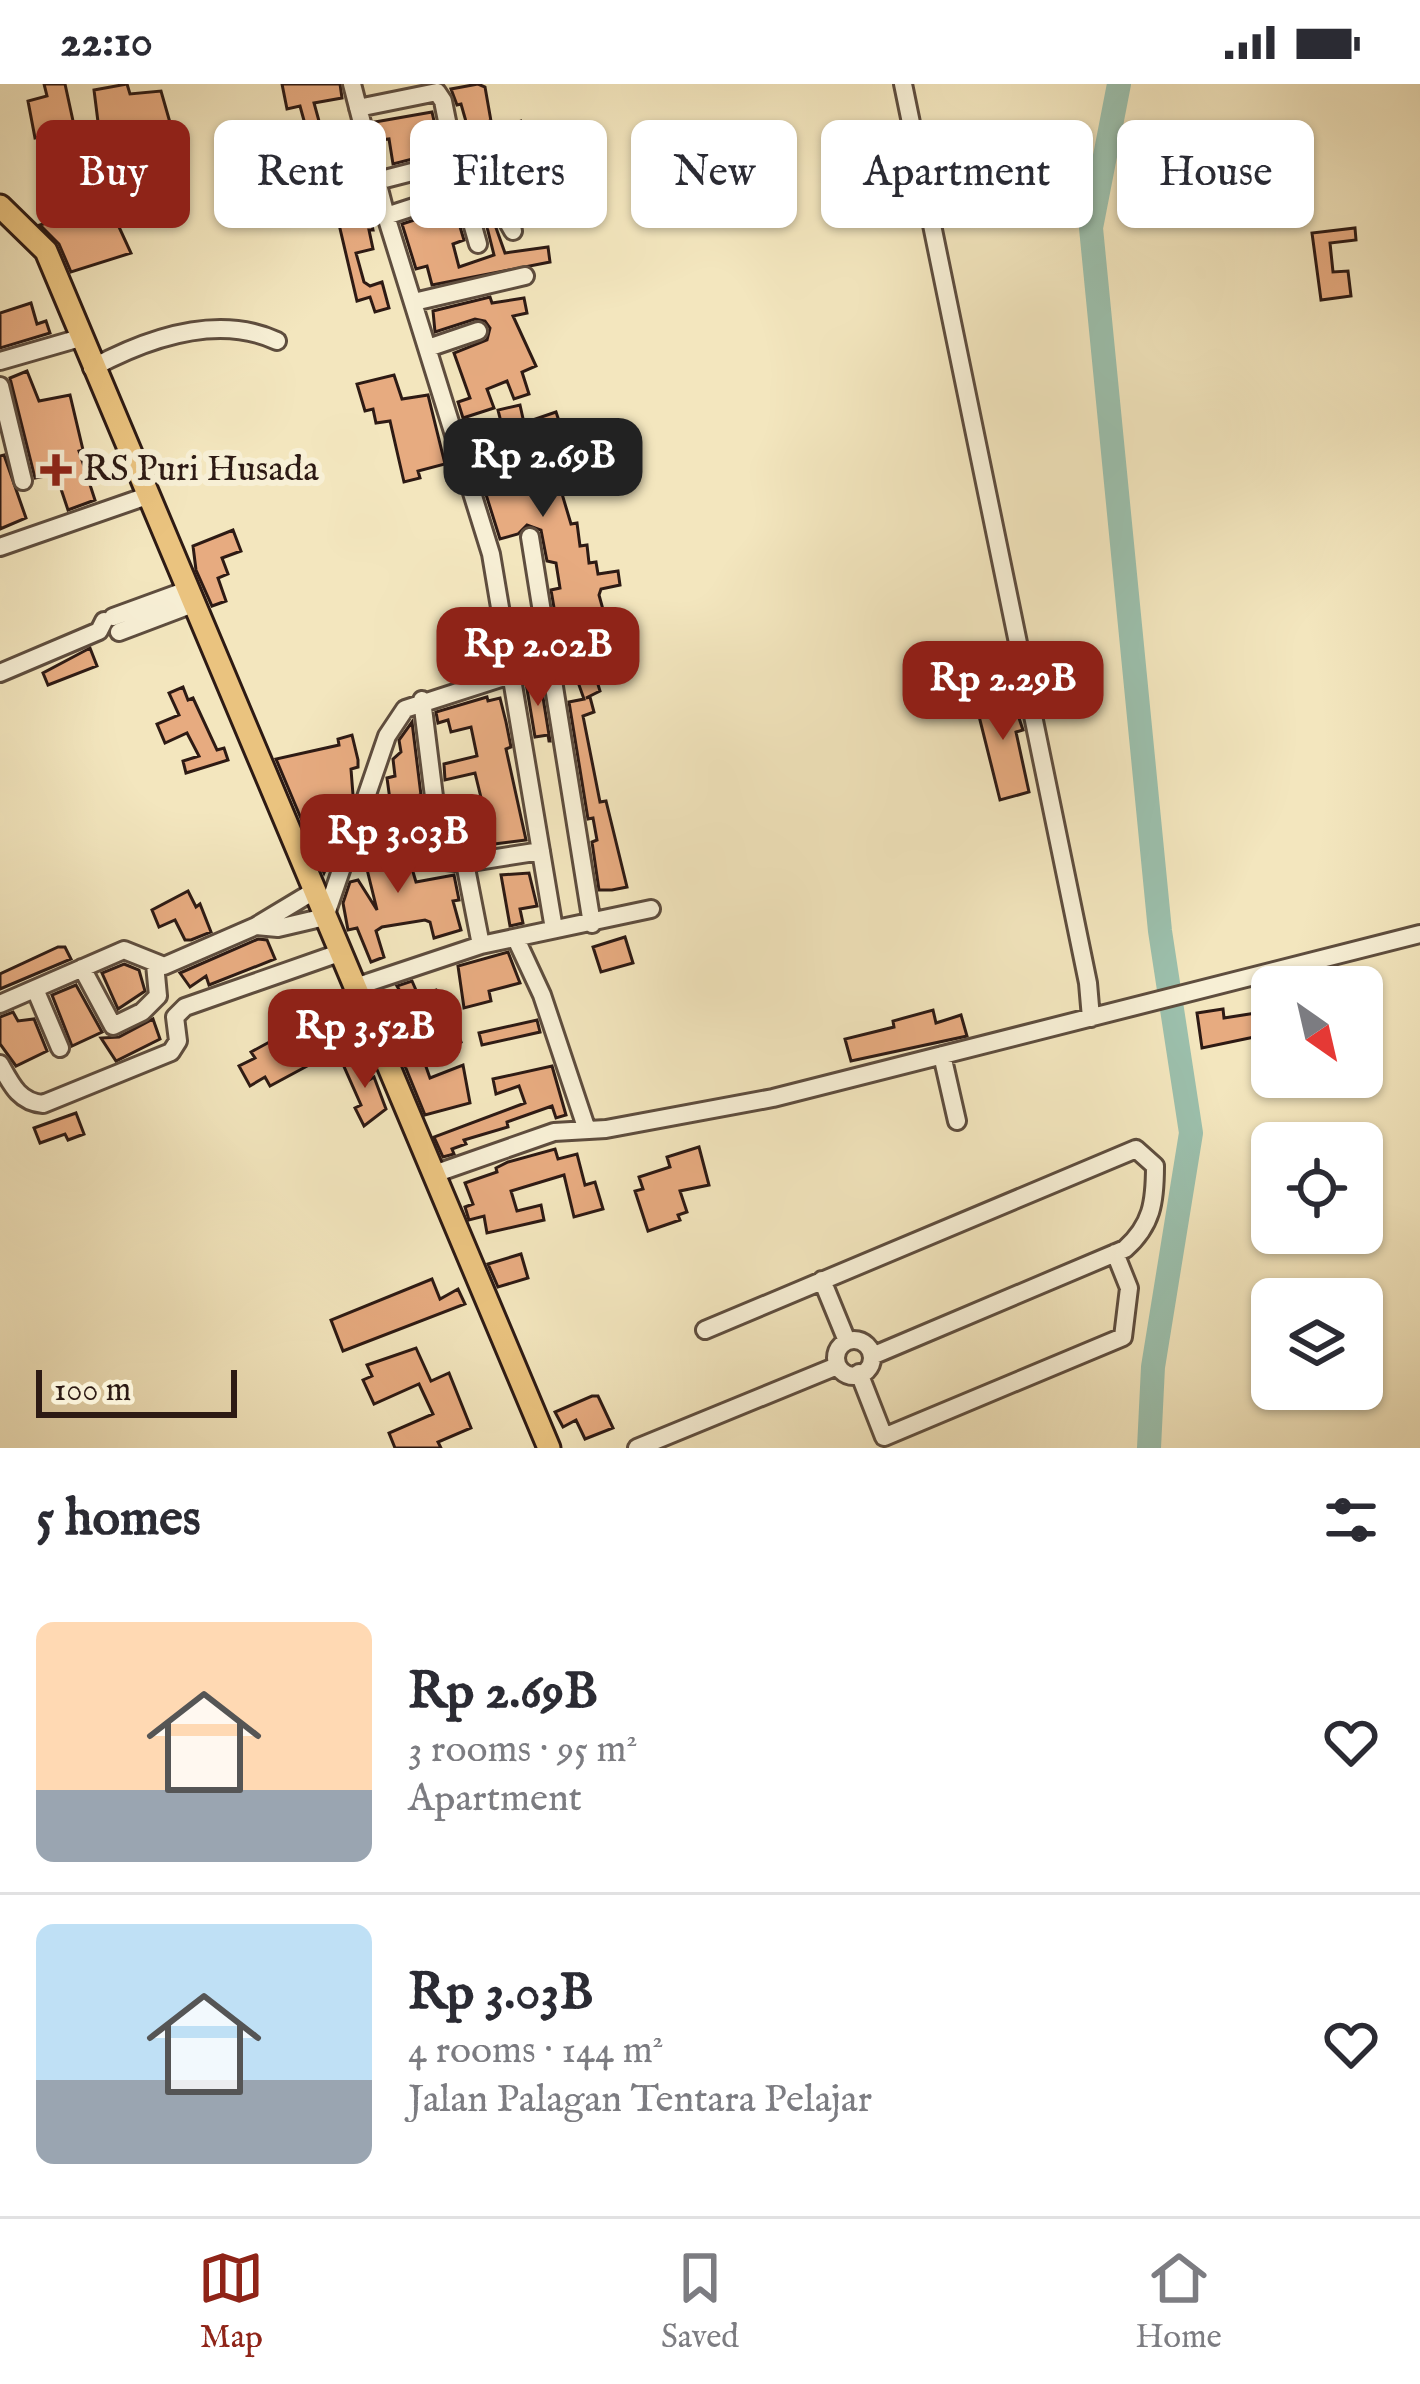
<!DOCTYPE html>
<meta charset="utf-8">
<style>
:root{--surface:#fff;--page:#f2f2f3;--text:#2b2b33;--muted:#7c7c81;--line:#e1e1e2;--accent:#8f2418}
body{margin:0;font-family:"IM FELL English",serif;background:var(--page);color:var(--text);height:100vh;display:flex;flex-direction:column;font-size:45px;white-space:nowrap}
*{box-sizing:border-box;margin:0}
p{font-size:39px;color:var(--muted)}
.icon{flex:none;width:66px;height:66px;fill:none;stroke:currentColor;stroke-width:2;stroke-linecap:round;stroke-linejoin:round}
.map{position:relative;height:1364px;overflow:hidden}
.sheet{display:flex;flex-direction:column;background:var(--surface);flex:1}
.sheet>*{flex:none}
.guide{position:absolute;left:36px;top:36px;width:1350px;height:108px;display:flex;gap:24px}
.needle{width:78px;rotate:146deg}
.controls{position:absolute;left:1251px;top:882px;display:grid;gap:24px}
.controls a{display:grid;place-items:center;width:132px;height:132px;border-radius:18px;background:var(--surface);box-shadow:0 3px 9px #0004;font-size:60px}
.scale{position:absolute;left:36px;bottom:30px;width:201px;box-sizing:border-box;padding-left:12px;border:6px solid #2d1a14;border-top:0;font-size:33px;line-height:42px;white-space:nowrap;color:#2d1a14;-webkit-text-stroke:9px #f7efd5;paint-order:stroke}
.price{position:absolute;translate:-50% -102px;padding:0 27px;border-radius:24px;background:var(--accent);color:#fff;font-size:39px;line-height:78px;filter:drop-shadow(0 3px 6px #0008)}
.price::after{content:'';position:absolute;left:50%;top:72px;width:36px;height:27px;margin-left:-18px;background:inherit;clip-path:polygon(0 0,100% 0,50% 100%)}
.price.on{background:#222;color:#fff}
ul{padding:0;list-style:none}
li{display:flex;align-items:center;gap:36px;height:300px;padding:0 36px}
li+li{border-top:3px solid var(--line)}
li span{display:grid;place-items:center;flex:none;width:336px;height:240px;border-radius:18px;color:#555}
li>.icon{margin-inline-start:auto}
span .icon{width:144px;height:144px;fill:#fffc;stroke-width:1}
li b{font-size:51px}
h2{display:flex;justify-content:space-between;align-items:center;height:144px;padding:0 36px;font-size:51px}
.chip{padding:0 42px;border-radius:18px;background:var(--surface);box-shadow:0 3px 9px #0004;font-size:42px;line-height:108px}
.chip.on{background:var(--accent);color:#fff}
.status{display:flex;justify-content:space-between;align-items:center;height:84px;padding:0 60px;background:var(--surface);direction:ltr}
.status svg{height:33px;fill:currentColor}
.tab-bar{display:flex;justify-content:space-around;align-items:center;height:168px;border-top:3px solid var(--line);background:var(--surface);font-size:33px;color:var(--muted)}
.tab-bar a{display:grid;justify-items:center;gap:6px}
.tab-bar .on{color:var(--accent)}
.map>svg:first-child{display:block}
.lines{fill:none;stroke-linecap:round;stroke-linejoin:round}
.river{stroke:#9cc0ad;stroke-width:24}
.building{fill:#e7ab80;stroke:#2d1a14;stroke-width:3}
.minor-casing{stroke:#5e4d3e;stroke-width:22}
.major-casing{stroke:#2d1a14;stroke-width:27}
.minor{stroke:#f7efd5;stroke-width:16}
.major{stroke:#eac37f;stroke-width:21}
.poi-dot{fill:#8f2418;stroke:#f7efd5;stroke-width:4.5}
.labels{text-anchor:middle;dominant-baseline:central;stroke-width:12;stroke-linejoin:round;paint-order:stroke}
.poi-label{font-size:36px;fill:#2d1a14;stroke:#f7efd5;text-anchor:start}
</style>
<div class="status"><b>22:10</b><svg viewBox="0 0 49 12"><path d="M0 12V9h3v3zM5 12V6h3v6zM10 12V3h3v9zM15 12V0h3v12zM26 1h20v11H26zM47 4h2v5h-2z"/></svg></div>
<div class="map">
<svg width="1420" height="1364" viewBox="0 0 1420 1364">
<rect width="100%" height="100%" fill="#f3e6be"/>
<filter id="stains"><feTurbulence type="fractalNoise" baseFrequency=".00167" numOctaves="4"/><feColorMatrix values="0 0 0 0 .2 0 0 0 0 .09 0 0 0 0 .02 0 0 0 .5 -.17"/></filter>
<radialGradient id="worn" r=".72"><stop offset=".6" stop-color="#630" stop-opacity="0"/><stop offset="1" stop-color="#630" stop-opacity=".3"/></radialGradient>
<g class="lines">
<!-- river -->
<path class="river" d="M 1119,0 L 1091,144 L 1160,847 L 1191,1049 L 1153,1283 L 1149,1364"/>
</g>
<!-- building -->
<path class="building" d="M 44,0 L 65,0 L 75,46 L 35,54 L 28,17 L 47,12 Z
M 127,0 L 130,10 L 161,7 L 171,42 L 137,47 L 143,112 L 116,114 L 114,92 L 100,54 L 94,6 Z
M 282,0 L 340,0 L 342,14 L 314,19 L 325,59 L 349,54 L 354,59 L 373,146 L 369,146 L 373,165 L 356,169 L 364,198 L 370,202 L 382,198 L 389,224 L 375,228 L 370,213 L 357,217 L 330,102 L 318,105 L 313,80 L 293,85 L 286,56 L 308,51 L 300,22 L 287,25 Z
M 478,0 L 485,3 L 491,37 L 467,41 L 461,20 L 457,21 L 451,5 Z
M 432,28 L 436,46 L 419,49 L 423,69 L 440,68 L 393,80 L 389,55 L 380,56 L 375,38 Z
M 521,37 L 530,54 L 509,62 L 514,81 L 534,76 L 538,94 L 500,99 L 493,82 L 471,86 L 470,60 L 502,54 L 500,44 Z
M 108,119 L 131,169 L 71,188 L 59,160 L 40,141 Z
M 454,123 L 464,156 L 453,160 L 459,183 L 494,171 L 487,143 L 495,141 L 505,169 L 548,163 L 550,178 L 432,201 L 427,182 L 416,185 L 402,140 Z
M 1355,144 L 1356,156 L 1330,159 L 1333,188 L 1348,187 L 1351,212 L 1321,216 L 1312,149 Z
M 490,213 L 492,219 L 524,214 L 527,229 L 513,232 L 536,282 L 522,288 L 529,310 L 514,315 L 507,297 L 487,305 L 494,324 L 463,334 L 458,318 L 470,314 L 454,269 L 487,256 L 490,244 L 485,237 L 475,235 L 435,248 L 433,227 Z
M 31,219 L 37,240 L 46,237 L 50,249 L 0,264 L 0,229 Z
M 27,287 L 39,317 L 70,311 L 83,366 L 79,367 L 95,416 L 68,426 L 56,390 L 35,394 L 10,294 Z
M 394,291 L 402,315 L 428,311 L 445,380 L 418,387 L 420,394 L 404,398 L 390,337 L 376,339 L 373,325 L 365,327 L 357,300 Z
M 520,321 L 524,339 L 556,328 L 562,346 L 531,356 L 539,387 L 554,383 L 571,440 L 577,439 L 580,462 L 587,461 L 589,479 L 596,478 L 598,490 L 618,487 L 620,501 L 601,505 L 599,511 L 605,533 L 627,538 L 625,551 L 614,549 L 616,540 L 560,559 L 551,506 L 560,504 L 556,479 L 547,477 L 541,446 L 527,441 L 518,450 L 500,455 L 473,369 L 484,366 L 481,356 L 488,355 L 487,350 L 503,346 L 498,326 Z
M 4,371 L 26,434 L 0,445 L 0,372 Z
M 233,446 L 241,467 L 222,474 L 228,490 L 218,494 L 226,517 L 212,522 L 196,486 L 193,462 Z
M 90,564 L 97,582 L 48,601 L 43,589 Z
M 592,581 L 600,607 L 586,614 L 590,613 L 594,628 L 583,632 L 600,718 L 606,717 L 627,803 L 612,806 L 599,806 L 592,758 L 597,756 L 593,734 L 588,735 L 569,618 L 584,615 L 574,587 Z
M 540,595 L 550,657 L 549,657 L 548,651 L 535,653 L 526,599 Z
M 183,603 L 188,616 L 193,614 L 217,666 L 224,664 L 228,676 L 186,689 L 183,677 L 199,672 L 187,649 L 165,659 L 157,640 L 179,631 L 169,609 Z
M 1010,607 L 1023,646 L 1016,648 L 1029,708 L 1000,716 L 975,616 Z
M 487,613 L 488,617 L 500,614 L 506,638 L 511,663 L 506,665 L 526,756 L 454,765 L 451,748 L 486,734 L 475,689 L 445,696 L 444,680 L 477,672 L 471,643 L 451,648 L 448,636 L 438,639 L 436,628 Z
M 412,638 L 421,711 L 390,716 L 387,694 L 395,692 L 393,675 L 401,668 L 399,656 Z
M 352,651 L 358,676 L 358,683 L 351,685 L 353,711 L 319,720 L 336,761 L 324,789 L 276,675 L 339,661 L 338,655 Z
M 402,751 L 416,798 L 454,791 L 459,816 L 453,817 L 461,846 L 434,854 L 430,838 L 425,836 L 382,843 L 376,847 L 384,873 L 371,878 L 357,844 L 348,846 L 343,819 L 350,798 L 358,796 L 377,826 L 362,765 L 368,758 Z
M 529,789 L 537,822 L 520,825 L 523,839 L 510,842 L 501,791 Z
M 188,807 L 196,823 L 200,820 L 211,848 L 191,856 L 185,856 L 175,836 L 159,843 L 152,826 Z
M 625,853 L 633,879 L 601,888 L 593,863 Z
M 258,855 L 267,856 L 275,875 L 209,901 L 206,892 L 190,903 L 180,889 Z
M 58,863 L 65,863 L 71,875 L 0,905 L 0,890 Z
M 508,868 L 520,899 L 489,907 L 491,917 L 464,924 L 458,882 Z
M 124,880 L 139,886 L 145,907 L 118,925 L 102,889 Z
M 412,897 L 422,920 L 402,928 L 407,942 L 390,948 L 379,921 L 401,909 L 397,902 Z
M 76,901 L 102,948 L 72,962 L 52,911 Z
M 436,906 L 446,935 L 452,933 L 461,958 L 443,964 L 423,910 Z
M 288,919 L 322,974 L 270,1002 L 265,993 L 250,1002 L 239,982 L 255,974 L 251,968 L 286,949 L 273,927 Z
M 1223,925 L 1224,934 L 1256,929 L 1259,952 L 1202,964 L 1197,929 Z
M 933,926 L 936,939 L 961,931 L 967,952 L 851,977 L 845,955 L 894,943 L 893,937 Z
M 13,928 L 18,937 L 34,935 L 47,967 L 16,982 L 0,960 L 0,933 Z
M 153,935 L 160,955 L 116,977 L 101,954 L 119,953 Z
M 537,936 L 540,948 L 482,961 L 479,949 Z
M 353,974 L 360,976 L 369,996 L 374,993 L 386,1025 L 364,1042 L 355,1024 L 361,1021 L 342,978 Z
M 424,977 L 430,994 L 463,981 L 470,1019 L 425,1031 L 405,982 Z
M 552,982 L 566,1031 L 556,1034 L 552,1022 L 507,1038 L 508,1043 L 464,1056 L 466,1060 L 452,1065 L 454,1070 L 443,1073 L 434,1053 L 525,1019 L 519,1002 L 496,1010 L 493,995 Z
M 76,1029 L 84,1050 L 68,1056 L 65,1050 L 40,1059 L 34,1044 Z
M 699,1063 L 709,1101 L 680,1107 L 687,1128 L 678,1131 L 680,1136 L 648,1147 L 635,1107 L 643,1105 L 639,1093 L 670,1083 L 667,1073 Z
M 555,1065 L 558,1075 L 577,1070 L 585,1101 L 595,1098 L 603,1125 L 574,1133 L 564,1091 L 511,1107 L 517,1127 L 541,1121 L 544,1136 L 487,1149 L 484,1132 L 469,1136 L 465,1123 L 473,1120 L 465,1099 L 497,1088 L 496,1084 L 508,1078 Z
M 521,1170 L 528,1194 L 498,1203 L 488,1180 Z
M 432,1195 L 440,1215 L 458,1205 L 465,1220 L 343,1267 L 331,1236 Z
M 416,1264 L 431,1297 L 449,1289 L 471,1344 L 438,1358 L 441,1364 L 395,1364 L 389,1349 L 433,1330 L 419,1300 L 374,1320 L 363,1296 L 372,1292 L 367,1281 Z
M 592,1312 L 598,1312 L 613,1344 L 585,1355 L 576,1336 L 563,1343 L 555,1328 Z"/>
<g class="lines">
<!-- minor casing -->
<g class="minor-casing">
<path id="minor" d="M 352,0 L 386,132 L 491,470 L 554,845
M 903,0 L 1088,899 L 1091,934
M 358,24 L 437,8 L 443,17 L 455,77 L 377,97
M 386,132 L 463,107 L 455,77
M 478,160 L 463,107 L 482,101 L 489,105 L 513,147
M 414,218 L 525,192
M 428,264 L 478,247
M 0,277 L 80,254
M 92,284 C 146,255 217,229 277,257
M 0,302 L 23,397
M 530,453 L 592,840
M 0,463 L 147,412
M 113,533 L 187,506
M 119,548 L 193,520
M 0,589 L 99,547 L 104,537
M 422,616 L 441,769 L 446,777 L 465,779 L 541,767
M 1031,621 L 1087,606
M 465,779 L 481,861
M 256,842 L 278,844 L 325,833 L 387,652 L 405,625 L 550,578
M 516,855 L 542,911 L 587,1046
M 82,884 L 113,942 L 142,928 L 158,912 L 155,880
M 355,903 L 481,861 L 651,825
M 35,905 L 60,964
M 0,920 L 124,866 L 164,882 L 256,842 L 314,807
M 942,971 L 957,1037
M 0,980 C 11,1000 19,1018 43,1020 L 171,968 L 178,957 L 175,933 L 185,923 L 342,868
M 434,1090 L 554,1048 L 606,1045 L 773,1014 L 1420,850
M 822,1196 L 847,1257
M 705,1246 L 1136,1065 L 1155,1082 C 1155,1118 1152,1141 1125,1165 L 872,1272
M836 1274a18 18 0 1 1 36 0a18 18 0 1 1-36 0Z
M 859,1289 L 884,1353 L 1123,1253 L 1129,1204 L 1115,1169
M 637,1364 L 837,1282"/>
</g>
<!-- major casing -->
<g class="major-casing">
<path id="major" d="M 0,122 L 46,167 L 549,1364"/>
</g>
<!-- minor -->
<use href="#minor" class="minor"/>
<!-- major -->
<use href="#major" class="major"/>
</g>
<!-- markers -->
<path class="poi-dot" d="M50 368h12v12h12v12h-12v12h-12v-12h-12v-12h12z"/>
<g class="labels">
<!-- poi labels -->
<g class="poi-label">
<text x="83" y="386">RS Puri Husada</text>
</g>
</g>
<rect width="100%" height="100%" filter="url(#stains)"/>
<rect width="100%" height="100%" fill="url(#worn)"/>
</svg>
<div class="controls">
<a><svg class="needle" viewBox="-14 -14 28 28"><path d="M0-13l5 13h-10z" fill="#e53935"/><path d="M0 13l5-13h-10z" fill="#7c7c81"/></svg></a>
<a><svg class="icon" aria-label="locate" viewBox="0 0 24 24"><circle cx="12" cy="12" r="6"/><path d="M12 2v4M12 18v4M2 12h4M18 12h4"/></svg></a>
<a><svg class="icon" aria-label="layers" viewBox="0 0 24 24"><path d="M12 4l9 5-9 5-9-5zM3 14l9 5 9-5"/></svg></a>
</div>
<div class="scale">100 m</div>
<b class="price on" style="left:543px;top:436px">Rp 2.69B</b>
<b class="price" style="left:538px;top:625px">Rp 2.02B</b>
<b class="price" style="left:1003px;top:659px">Rp 2.29B</b>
<b class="price" style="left:398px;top:812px">Rp 3.03B</b>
<b class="price" style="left:365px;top:1007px">Rp 3.52B</b>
<div class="guide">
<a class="chip on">Buy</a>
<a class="chip">Rent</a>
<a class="chip">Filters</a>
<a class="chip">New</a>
<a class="chip">Apartment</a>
<a class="chip">House</a>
</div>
</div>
<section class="sheet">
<h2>5 homes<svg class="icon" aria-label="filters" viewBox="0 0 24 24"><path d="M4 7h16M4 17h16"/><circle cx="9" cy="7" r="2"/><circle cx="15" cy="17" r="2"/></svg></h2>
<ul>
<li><span style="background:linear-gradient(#ffd9b3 70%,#9aa5b1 0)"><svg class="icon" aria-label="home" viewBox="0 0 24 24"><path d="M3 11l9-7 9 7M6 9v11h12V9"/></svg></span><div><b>Rp 2.69B</b><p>3 rooms · 95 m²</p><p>Apartment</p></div><svg class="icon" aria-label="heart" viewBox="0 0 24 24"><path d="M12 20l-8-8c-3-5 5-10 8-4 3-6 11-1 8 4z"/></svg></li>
<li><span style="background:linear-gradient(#bfe0f5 65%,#9aa5b1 0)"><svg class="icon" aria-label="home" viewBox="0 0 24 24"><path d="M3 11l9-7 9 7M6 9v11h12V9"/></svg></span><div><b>Rp 3.03B</b><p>4 rooms · 144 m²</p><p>Jalan Palagan Tentara Pelajar</p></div><svg class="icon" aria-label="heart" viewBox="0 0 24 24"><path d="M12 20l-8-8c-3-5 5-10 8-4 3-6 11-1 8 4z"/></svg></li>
</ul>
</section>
<nav class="tab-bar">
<a class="on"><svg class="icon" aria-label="map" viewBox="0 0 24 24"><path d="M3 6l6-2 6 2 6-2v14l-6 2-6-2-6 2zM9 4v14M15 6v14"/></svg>Map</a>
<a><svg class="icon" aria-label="saved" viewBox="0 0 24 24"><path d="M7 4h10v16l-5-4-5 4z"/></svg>Saved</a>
<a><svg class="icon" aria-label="home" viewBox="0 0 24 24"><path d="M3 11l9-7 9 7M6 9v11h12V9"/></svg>Home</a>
</nav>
